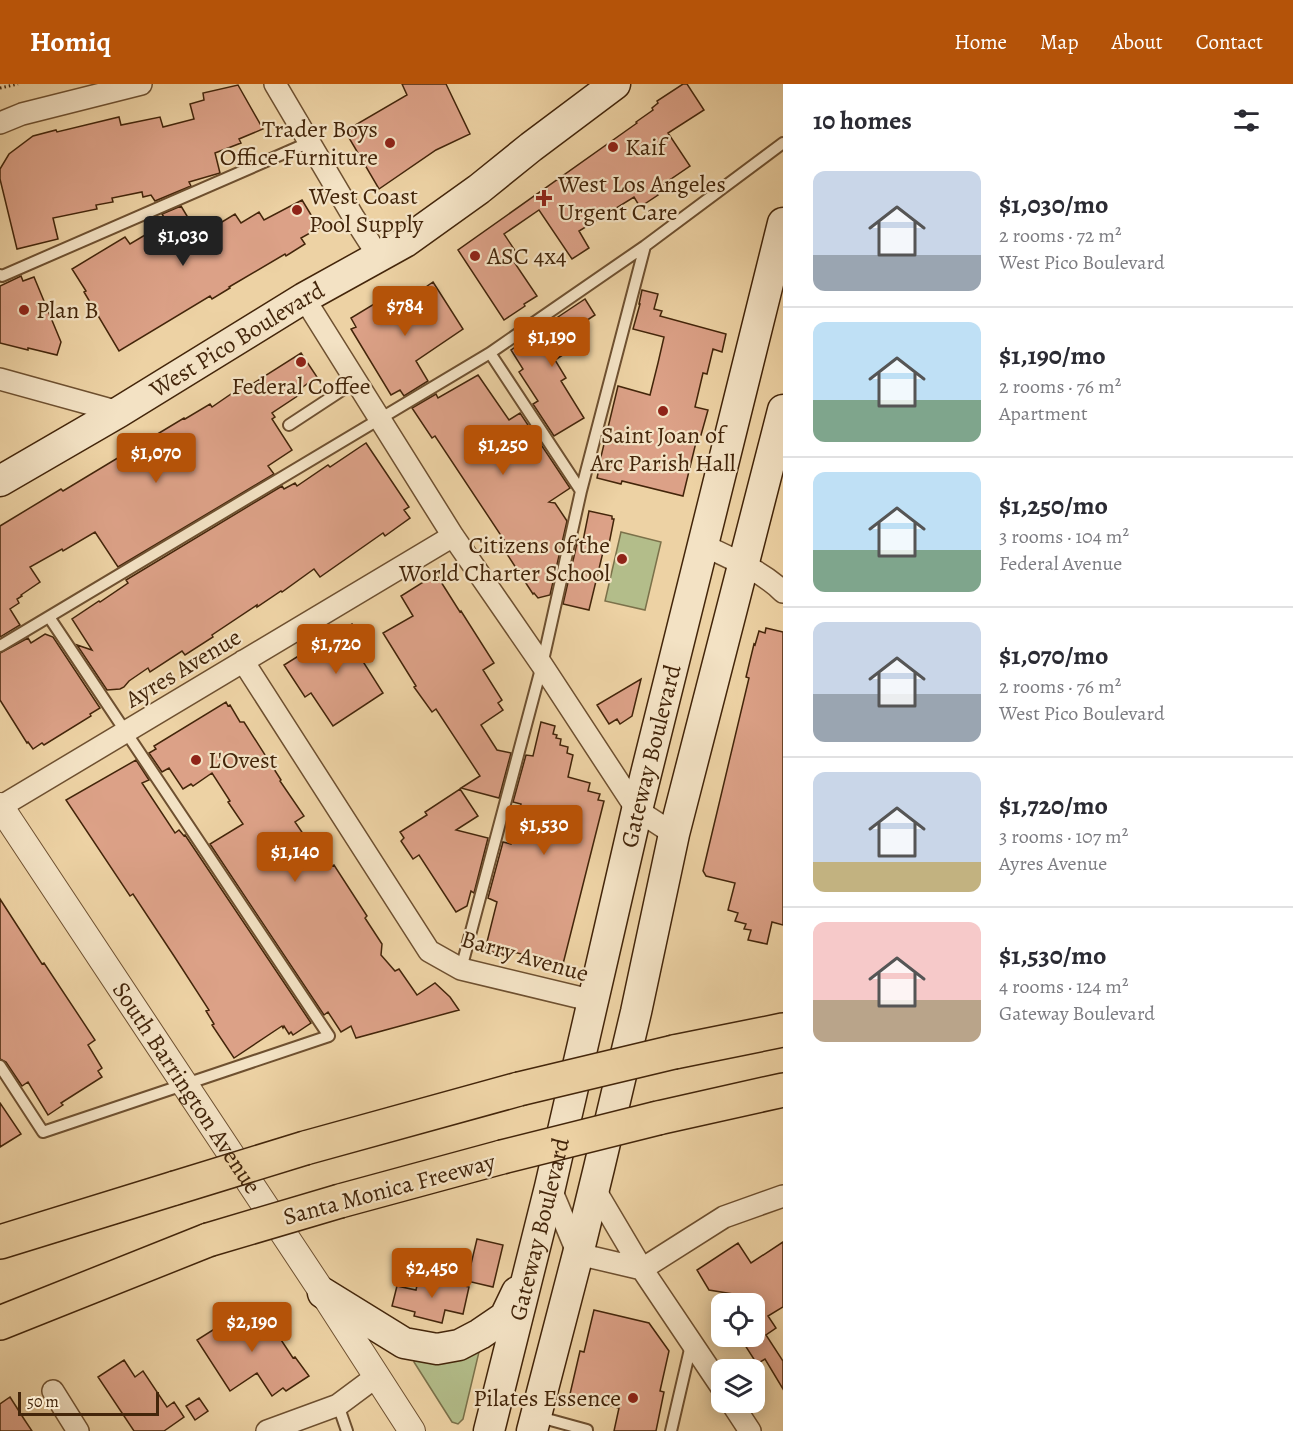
<!DOCTYPE html>
<meta charset="utf-8">
<style>
:root{--surface:#fff;--page:#f2f2f3;--text:#2b2b33;--muted:#7c7c81;--line:#e1e1e2;--accent:#b45309}
body{margin:0;font-family:Alegreya,serif;background:var(--page);color:var(--text);height:100vh;display:flex;flex-direction:column;font-size:22px;white-space:nowrap}
*{box-sizing:border-box;margin:0}
p{font-size:20px;color:var(--muted)}
.icon{flex:none;width:33px;height:33px;fill:none;stroke:currentColor;stroke-width:2;stroke-linecap:round;stroke-linejoin:round}
.map{position:relative;flex:1;overflow:hidden}
.sheet{display:flex;flex-direction:column;background:var(--surface);width:510px}
.sheet>*{flex:none}
.buttons{position:absolute;left:711px;top:1209px;display:grid;gap:12px}
.buttons a{display:grid;place-items:center;width:54px;height:54px;border-radius:12px;background:var(--surface);box-shadow:0 3px 15px #0003;font-size:30px}
.scale{position:absolute;left:18px;bottom:15px;width:141px;box-sizing:border-box;padding-left:6px;border:3px solid #43250a;border-top:0;font-size:16px;line-height:21px;white-space:nowrap;color:#43250a;-webkit-text-stroke:4px #f3e2c4;paint-order:stroke}
.price{position:absolute;translate:-50% -51px;padding:0 14px;border-radius:6px;background:var(--accent);color:#fff;font-size:20px;line-height:39px;filter:drop-shadow(0 2px 3px #0008)}
.price::after{content:'';position:absolute;left:50%;top:36px;width:18px;height:14px;margin-left:-9px;background:inherit;clip-path:polygon(0 0,100% 0,50% 100%)}
.price.active{background:#222;color:#fff}
ul{padding:0;list-style:none}
li{display:flex;align-items:center;gap:18px;height:150px;padding:0 30px}
li+li{border-top:2px solid var(--line)}
li span{display:grid;place-items:center;flex:none;width:168px;height:120px;border-radius:12px;color:#555}
li>.icon{margin-inline-start:auto}
span .icon{width:72px;height:72px;fill:#fffc;stroke-width:1}
li b{font-size:26px}
h2{display:flex;justify-content:space-between;align-items:center;height:72px;padding:0 30px;font-size:26px}
header{display:flex;align-items:center;gap:36px;box-sizing:border-box;height:84px;padding:0 30px;background:var(--accent);color:#fff}
header strong{font-size:28px}
nav{display:flex;gap:33px;margin-inline-start:auto;font-size:21px}
main{display:flex;flex:1;min-height:0}
.map>svg:first-child{display:block}
.green{fill:#b3bd8a;stroke:#7b714a;stroke-width:1.5}
.building{fill:#dca187;stroke:#43250a;stroke-width:1.5}
.lines{fill:none;stroke-linecap:round;stroke-linejoin:round}
.service-casing{stroke:#6e5030;stroke-width:14}
.minor-casing{stroke:#6e5030;stroke-width:24}
.tertiary-casing{stroke:#6e5030;stroke-width:28}
.secondary-casing{stroke:#43250a;stroke-width:33}
.motorway-casing{stroke:#43250a;stroke-width:36}
.path{stroke:#43250a;stroke-width:3;stroke-dasharray:1.5 3;stroke-linecap:butt}
.service{stroke:#f3e2c4;stroke-width:10}
.minor{stroke:#f3e2c4;stroke-width:21}
.tertiary{stroke:#f3e2c4;stroke-width:26}
.secondary{stroke:#f3e2c4;stroke-width:30}
.motorway{stroke:#edd2a4;stroke-width:33}
.motorway-bridge-casing{stroke:#43250a;stroke-width:36;stroke-linecap:butt}
.motorway-bridge{stroke:#edd2a4;stroke-width:33}
.poi-dot{fill:#8f2418;stroke:#f3e2c4;stroke-width:2}
.labels{text-anchor:middle;dominant-baseline:central;stroke-width:4.5;stroke-linejoin:round;paint-order:stroke}
.poi-label{font-size:24px;fill:#43250a;stroke:#f3e2c4;text-anchor:start}
.street-label{font-size:24px;fill:#43250a;stroke:#f3e2c4}
</style>
<header>
<strong>Homiq</strong>
<nav><a>Home</a><a>Map</a><a>About</a><a>Contact</a></nav>
</header>
<main>
<div class="map">
<svg width="783" height="1347" viewBox="0 0 783 1347">
<rect width="100%" height="100%" fill="#edd2a4"/>
<filter id="stains"><feTurbulence type="fractalNoise" baseFrequency=".00333" numOctaves="4"/><feColorMatrix values="0 0 0 0 .2 0 0 0 0 .09 0 0 0 0 .02 0 0 0 .5 -.17"/></filter>
<radialGradient id="worn" r=".72"><stop offset=".6" stop-color="#630" stop-opacity="0"/><stop offset="1" stop-color="#630" stop-opacity=".3"/></radialGradient>
<!-- green -->
<path class="green" d="M 621,448 L 661,458 L 645,526 L 605,517 Z
M 476,1264 L 479,1268 L 463,1335 L 458,1340 L 452,1338 L 414,1278 L 415,1274 Z"/>
<!-- building -->
<path class="building" d="M 402,0 L 446,0 L 470,50 L 436,66 L 379,105 L 345,47 L 407,11 Z
M 683,0 L 687,0 L 704,26 L 668,49 L 690,82 L 655,106 L 658,111 L 640,123 L 634,113 L 579,147 L 589,164 L 572,175 L 539,126 L 504,150 L 516,168 L 510,172 L 537,212 L 524,220 L 525,222 L 504,236 L 458,166 L 637,39 L 636,38 L 653,26 L 652,24 L 658,19 L 657,17 Z
M 238,1 L 263,45 L 239,55 L 241,59 L 215,69 L 220,89 L 189,98 L 191,102 L 155,117 L 151,111 L 143,113 L 142,108 L 112,114 L 113,118 L 96,121 L 97,125 L 53,134 L 58,155 L 17,165 L 0,95 L 0,85 L 9,70 L 33,52 L 56,46 L 57,48 L 119,33 L 121,41 L 160,33 L 163,43 L 194,35 L 190,20 L 204,16 L 203,9 Z
M 302,116 L 319,144 L 301,154 L 305,160 L 286,172 L 285,170 L 229,203 L 230,204 L 212,215 L 210,212 L 119,267 L 84,208 L 86,207 L 72,185 L 125,153 L 130,160 L 167,138 L 162,130 L 181,122 L 199,152 L 235,130 L 241,139 L 259,128 L 264,136 Z
M 21,192 L 23,197 L 34,193 L 61,258 L 57,271 L 28,264 L 28,266 L 0,259 L 0,202 Z
M 433,198 L 463,245 L 416,277 L 428,297 L 404,312 L 400,306 L 391,311 L 351,245 L 356,243 L 351,234 L 379,217 L 387,230 Z
M 642,206 L 658,210 L 654,225 L 662,227 L 660,232 L 726,250 L 722,268 L 713,265 L 707,290 L 703,289 L 695,323 L 708,326 L 701,351 L 698,350 L 683,412 L 622,397 L 621,400 L 597,394 L 599,385 L 598,385 L 618,302 L 650,311 L 658,279 L 664,253 L 633,245 L 640,220 L 639,220 Z
M 585,215 L 595,231 L 569,248 L 578,261 L 555,276 L 566,294 L 561,297 L 584,334 L 554,352 L 533,320 L 538,317 L 519,288 L 523,285 L 511,266 L 535,250 L 534,249 Z
M 301,269 L 317,293 L 297,307 L 299,311 L 272,329 L 275,333 L 272,335 L 292,366 L 268,382 L 274,390 L 118,483 L 95,448 L 63,467 L 62,465 L 30,483 L 40,498 L 21,511 L 22,512 L 17,515 L 19,519 L 10,525 L 20,541 L 0,553 L 0,442 L 61,405 L 63,407 L 184,334 L 185,335 L 210,320 L 212,323 L 247,299 L 249,302 Z
M 478,291 L 509,336 L 520,329 L 570,404 L 549,418 L 555,419 L 567,437 L 550,511 L 538,514 L 534,509 L 533,510 L 507,470 L 508,469 L 503,461 L 506,459 L 435,352 L 432,354 L 412,324 L 436,310 L 438,314 Z
M 366,359 L 409,423 L 404,426 L 410,434 L 385,452 L 383,449 L 320,493 L 314,485 L 282,508 L 281,507 L 257,523 L 257,521 L 212,551 L 213,553 L 185,571 L 182,567 L 150,588 L 148,584 L 129,597 L 124,603 L 120,605 L 107,606 L 77,561 L 92,566 L 72,535 L 99,517 L 100,518 L 128,499 L 126,496 L 282,402 L 284,405 L 295,399 L 297,402 L 328,381 L 330,383 Z
M 589,427 L 612,432 L 612,435 L 614,435 L 608,465 L 604,464 L 589,526 L 563,520 L 578,455 L 582,462 Z
M 436,490 L 460,528 L 461,527 L 494,579 L 483,586 L 502,616 L 498,619 L 503,626 L 481,641 L 497,666 L 511,669 L 499,714 L 461,704 L 480,692 L 436,625 L 432,628 L 414,603 L 416,602 L 383,549 L 413,532 L 401,512 Z
M 352,540 L 371,570 L 362,576 L 383,609 L 333,642 L 311,609 L 305,613 L 284,581 L 324,556 L 325,557 Z
M 766,544 L 783,548 L 783,841 L 772,838 L 767,860 L 748,856 L 751,846 L 744,845 L 746,840 L 735,837 L 738,829 L 728,826 L 735,799 L 706,792 L 703,787 L 749,594 L 746,593 L 754,560 L 755,561 L 759,547 L 765,549 Z
M 45,550 L 53,553 L 100,624 L 90,630 L 91,632 L 44,661 L 42,659 L 33,665 L 28,658 L 27,659 L 0,616 L 0,569 L 28,554 L 31,559 Z
M 641,595 L 632,632 L 620,640 L 617,635 L 609,640 L 597,621 Z
M 226,618 L 228,622 L 230,621 L 240,638 L 244,638 L 281,696 L 280,697 L 304,732 L 295,738 L 327,785 L 334,781 L 367,832 L 365,834 L 382,860 L 381,871 L 395,887 L 399,885 L 417,911 L 435,899 L 450,913 L 459,926 L 356,954 L 351,942 L 341,948 L 328,928 L 324,931 L 210,760 L 243,740 L 228,718 L 230,717 L 212,689 L 193,702 L 191,700 L 183,705 L 169,684 L 162,688 L 149,669 L 156,665 L 154,662 Z
M 541,638 L 555,642 L 553,650 L 557,651 L 556,654 L 561,655 L 560,661 L 568,663 L 567,669 L 573,671 L 568,693 L 590,699 L 588,707 L 600,710 L 598,716 L 604,717 L 563,880 L 505,866 L 504,871 L 485,866 L 497,818 L 488,814 L 503,758 L 511,760 L 521,720 L 513,718 L 526,671 L 533,672 Z
M 136,676 L 149,696 L 142,699 L 175,749 L 179,746 L 184,752 L 185,751 L 311,939 L 293,951 L 291,948 L 289,950 L 284,942 L 283,944 L 282,942 L 234,974 L 212,941 L 214,940 L 206,927 L 209,926 L 174,872 L 133,810 L 130,812 L 66,716 Z
M 460,705 L 478,732 L 456,746 L 488,754 L 474,809 L 471,807 L 467,822 L 456,828 L 419,771 L 413,775 L 401,757 L 404,754 L 400,748 L 427,731 L 425,728 Z
M 0,815 L 42,880 L 44,879 L 95,956 L 88,961 L 102,984 L 98,987 L 102,993 L 61,1019 L 63,1021 L 48,1031 L 28,998 L 22,1002 L 6,978 L 0,975 Z
M 0,1019 L 21,1050 L 0,1063 Z
M 477,1155 L 503,1161 L 493,1203 L 467,1197 Z
M 783,1158 L 783,1223 L 768,1232 L 776,1244 L 766,1251 L 783,1277 L 783,1305 L 765,1275 L 757,1280 L 741,1255 L 745,1252 L 754,1252 L 754,1220 L 726,1220 L 739,1211 L 709,1206 L 697,1186 L 738,1159 L 751,1179 Z
M 419,1192 L 469,1203 L 463,1230 L 445,1226 L 442,1239 L 414,1232 L 415,1228 L 392,1222 L 397,1202 L 416,1206 Z
M 254,1220 L 261,1232 L 264,1230 L 293,1274 L 295,1273 L 309,1292 L 286,1307 L 283,1304 L 272,1312 L 257,1289 L 230,1307 L 197,1256 Z
M 594,1226 L 649,1239 L 669,1267 L 660,1307 L 664,1308 L 656,1347 L 614,1347 L 619,1324 L 594,1318 L 590,1319 L 588,1316 L 570,1310 L 580,1267 L 584,1268 Z
M 124,1276 L 135,1293 L 143,1287 L 167,1323 L 174,1318 L 184,1333 L 164,1347 L 134,1347 L 98,1293 Z
M 10,1313 L 24,1335 L 32,1347 L 0,1347 L 0,1320 Z
M 199,1314 L 208,1327 L 195,1336 L 186,1322 Z"/>
<g class="lines">
<!-- service casing -->
<g class="service-casing">
<path id="service" d="M 0,191 L 2,192 L 310,58
M 490,269 L 581,407
M 289,341 L 356,297
M 0,562 L 490,269 L 645,162 L 783,59
M 461,885 L 542,581 L 581,407 L 645,162
M 0,982 L 43,1048 L 329,952 L 49,533
M 338,1321 L 347,1347
M 536,1332 L 587,1346 L 587,1347
M 671,1347 L 691,1261"/>
</g>
<!-- minor casing -->
<g class="minor-casing">
<path id="minor" d="M 275,0 L 354,134 L 379,173
M 0,39 L 22,30 L 141,0
M 304,214 L 453,452 L 542,581 L 637,726 L 674,750
M 0,295 L 119,328
M 703,461 C 728,473 764,488 783,508
M 243,577 L 429,867 L 461,885 L 594,917
M 0,723 L 453,452
M 550,1103 L 578,1170 L 642,1185
M 594,1104 L 642,1185 L 722,1304
M 642,1185 L 724,1133 L 783,1112
M 53,1307 L 78,1347
M 731,1318 L 750,1347
M 267,1347 L 338,1321 L 377,1292"/>
</g>
<!-- tertiary casing -->
<g class="tertiary-casing">
<g id="tertiary">
<path id="s1" d="M 0,722 L 323,1209 L 412,1347"/>
</g>
</g>
<!-- secondary casing -->
<g class="secondary-casing">
<g id="secondary">
<path id="s2" d="M 0,397 L 119,328 L 304,214 L 405,158 L 479,105 L 531,63 L 615,0"/>
<path d="M 323,1209 L 404,1259 L 437,1265 L 459,1261 L 480,1250 L 505,1233 L 517,1208"/>
<path id="s3" d="M 489,1347 L 550,1103 L 637,726 L 783,139"/>
<path d="M 532,1347 L 578,1170 L 599,1084 L 636,928 L 674,750 L 783,326"/>
</g>
</g>
<!-- motorway casing -->
<g class="motorway-casing">
<path id="motorway" d="M 674,968 L 783,946
M 658,1034 L 783,1006
M 305,1064 L 519,1005
M 340,1117 L 502,1073
M 0,1158 L 175,1104
M 0,1239 L 208,1156"/>
</g>
<!-- path -->
<path class="path" d="M 0,4 L 18,0"/>
<!-- service -->
<use href="#service" class="service"/>
<!-- minor -->
<use href="#minor" class="minor"/>
<!-- tertiary -->
<use href="#tertiary" class="tertiary"/>
<!-- secondary -->
<use href="#secondary" class="secondary"/>
<!-- motorway -->
<use href="#motorway" class="motorway"/>
<!-- motorway-bridge casing -->
<g class="motorway-bridge-casing">
<path id="motorway-bridge" d="M 519,1005 L 674,968
M 502,1073 L 658,1034
M 175,1104 L 305,1064
M 208,1156 L 340,1117"/>
</g>
<!-- motorway-bridge -->
<use href="#motorway-bridge" class="motorway-bridge"/>
</g>
<!-- markers -->
<g class="poi-dot">
<circle cx="390" cy="59" r="6"/>
<circle cx="613" cy="63" r="6"/>
<path d="M541 105h6v6h6v6h-6v6h-6v-6h-6v-6h6z"/>
<circle cx="297" cy="126" r="6"/>
<circle cx="475" cy="172" r="6"/>
<circle cx="24" cy="226" r="6"/>
<circle cx="301" cy="278" r="6"/>
<circle cx="663" cy="327" r="6"/>
<circle cx="622" cy="475" r="6"/>
<circle cx="196" cy="676" r="6"/>
<circle cx="633" cy="1314" r="6"/>
</g>
<g class="labels">
<!-- poi labels -->
<g class="poi-label">
<text x="378" y="45" text-anchor="end">Trader Boys<tspan x="378" dy="28">Office Furniture</tspan></text>
<text x="625" y="63">Kaif</text>
<text x="558" y="100">West Los Angeles<tspan x="558" dy="28">Urgent Care</tspan></text>
<text x="309" y="112">West Coast<tspan x="309" dy="28">Pool Supply</tspan></text>
<text x="487" y="172">ASC 4x4</text>
<text x="36" y="226">Plan B</text>
<text x="301" y="302" text-anchor="middle">Federal Coffee</text>
<text x="663" y="351" text-anchor="middle">Saint Joan of<tspan x="663" dy="28">Arc Parish Hall</tspan></text>
<text x="610" y="461" text-anchor="end">Citizens of the<tspan x="610" dy="28">World Charter School</tspan></text>
<text x="208" y="676">L'Ovest</text>
<text x="621" y="1314" text-anchor="end">Pilates Essence</text>
</g>
<!-- street labels -->
<g class="street-label">
<text stroke="none"><textPath href="#s2" startOffset="276">West Pico Boulevard</textPath></text>
<text transform="translate(183 584) rotate(-31)">Ayres Avenue</text>
<text stroke="none"><textPath href="#s3" startOffset="694">Gateway Boulevard</textPath></text>
<text transform="translate(525 872) rotate(16)">Barry Avenue</text>
<text stroke="none"><textPath href="#s1" startOffset="338">South Barrington Avenue</textPath></text>
<text transform="translate(389 1105) rotate(-15)">Santa Monica Freeway</text>
<text stroke="none"><textPath href="#s3" startOffset="208">Gateway Boulevard</textPath></text>
</g>
</g>
<rect width="100%" height="100%" filter="url(#stains)"/>
<rect width="100%" height="100%" fill="url(#worn)"/>
</svg>
<div class="buttons">
<a><svg class="icon" aria-label="locate" viewBox="0 0 24 24"><circle cx="12" cy="12" r="6"/><path d="M12 2v4M12 18v4M2 12h4M18 12h4"/></svg></a>
<a><svg class="icon" aria-label="layers" viewBox="0 0 24 24"><path d="M12 4l9 5-9 5-9-5zM3 14l9 5 9-5"/></svg></a>
</div>
<div class="scale">50 m</div>
<b class="price active" style="left:183px;top:183px">$1,030</b>
<b class="price" style="left:405px;top:253px">$784</b>
<b class="price" style="left:552px;top:284px">$1,190</b>
<b class="price" style="left:503px;top:392px">$1,250</b>
<b class="price" style="left:156px;top:400px">$1,070</b>
<b class="price" style="left:336px;top:591px">$1,720</b>
<b class="price" style="left:544px;top:772px">$1,530</b>
<b class="price" style="left:295px;top:799px">$1,140</b>
<b class="price" style="left:432px;top:1215px">$2,450</b>
<b class="price" style="left:252px;top:1269px">$2,190</b>
</div>
<section class="sheet">
<h2>10 homes<svg class="icon" aria-label="filters" viewBox="0 0 24 24"><path d="M4 7h16M4 17h16"/><circle cx="9" cy="7" r="2"/><circle cx="15" cy="17" r="2"/></svg></h2>
<ul>
<li><span style="background:linear-gradient(#c9d6e8 70%,#9aa5b1 0)"><svg class="icon" aria-label="home" viewBox="0 0 24 24"><path d="M3 11l9-7 9 7M6 9v11h12V9"/></svg></span><div><b>$1,030/mo</b><p>2 rooms · 72 m²</p><p>West Pico Boulevard</p></div></li>
<li><span style="background:linear-gradient(#bfe0f5 65%,#7fa58c 0)"><svg class="icon" aria-label="home" viewBox="0 0 24 24"><path d="M3 11l9-7 9 7M6 9v11h12V9"/></svg></span><div><b>$1,190/mo</b><p>2 rooms · 76 m²</p><p>Apartment</p></div></li>
<li><span style="background:linear-gradient(#bfe0f5 65%,#7fa58c 0)"><svg class="icon" aria-label="home" viewBox="0 0 24 24"><path d="M3 11l9-7 9 7M6 9v11h12V9"/></svg></span><div><b>$1,250/mo</b><p>3 rooms · 104 m²</p><p>Federal Avenue</p></div></li>
<li><span style="background:linear-gradient(#c9d6e8 60%,#9aa5b1 0)"><svg class="icon" aria-label="home" viewBox="0 0 24 24"><path d="M3 11l9-7 9 7M6 9v11h12V9"/></svg></span><div><b>$1,070/mo</b><p>2 rooms · 76 m²</p><p>West Pico Boulevard</p></div></li>
<li><span style="background:linear-gradient(#c9d6e8 75%,#c2b280 0)"><svg class="icon" aria-label="home" viewBox="0 0 24 24"><path d="M3 11l9-7 9 7M6 9v11h12V9"/></svg></span><div><b>$1,720/mo</b><p>3 rooms · 107 m²</p><p>Ayres Avenue</p></div></li>
<li><span style="background:linear-gradient(#f6c9c9 65%,#b9a48a 0)"><svg class="icon" aria-label="home" viewBox="0 0 24 24"><path d="M3 11l9-7 9 7M6 9v11h12V9"/></svg></span><div><b>$1,530/mo</b><p>4 rooms · 124 m²</p><p>Gateway Boulevard</p></div></li>
</ul>
</section>
</main>
